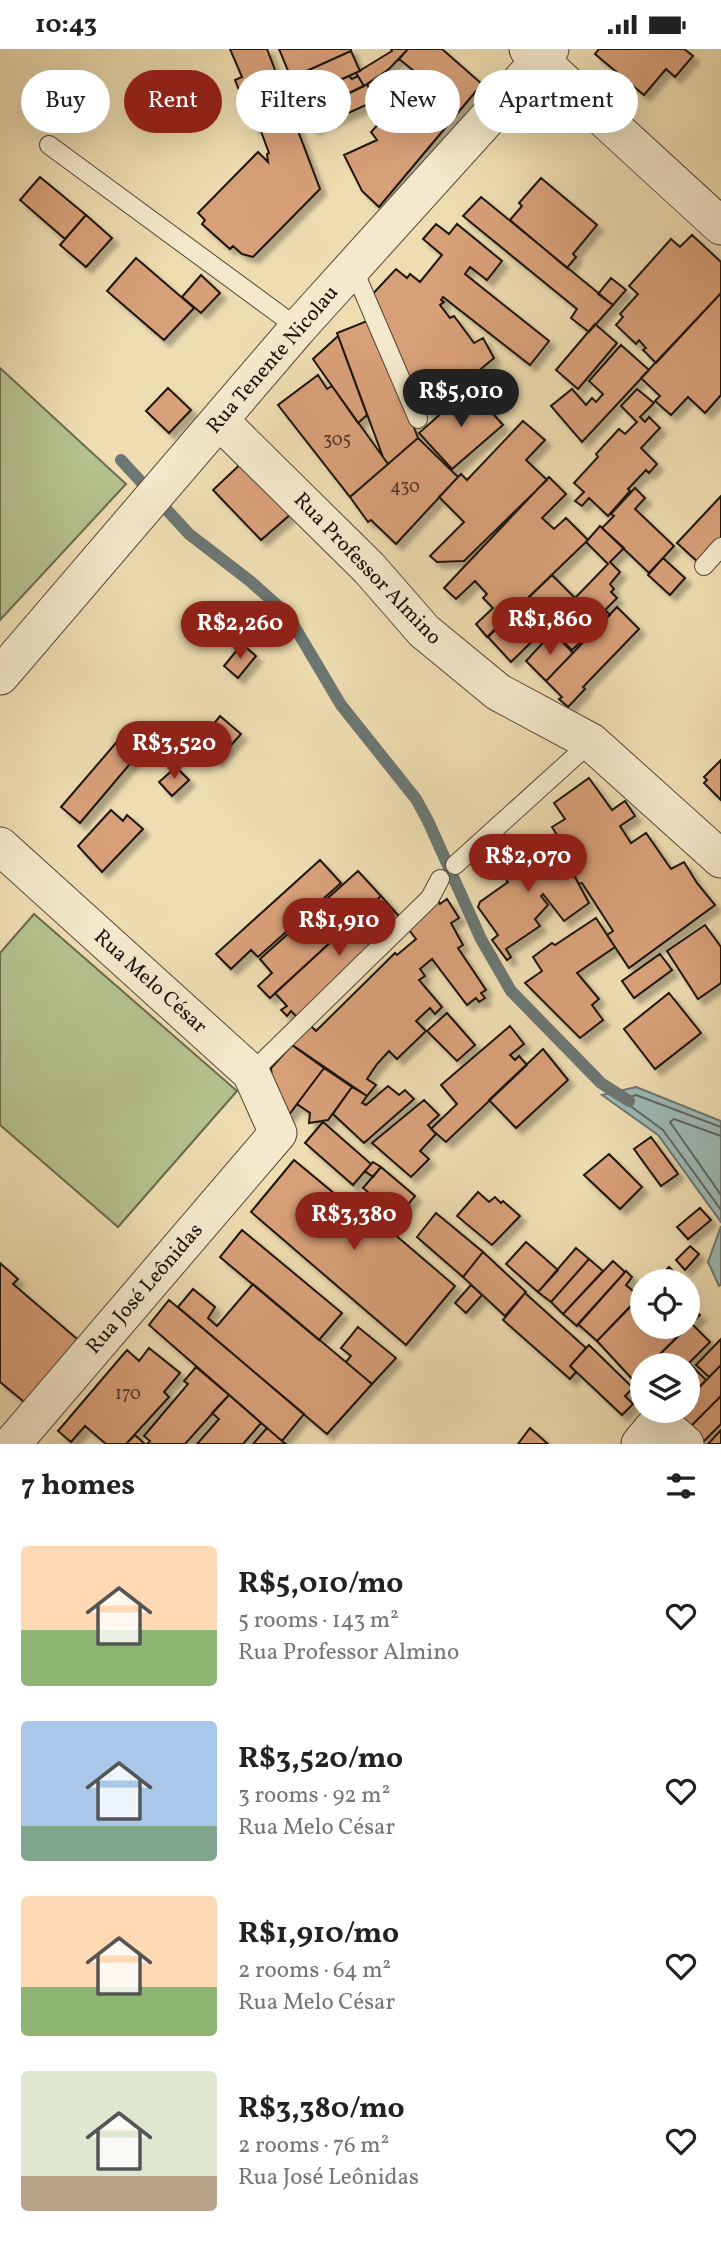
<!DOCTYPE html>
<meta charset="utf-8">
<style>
:root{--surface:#fff;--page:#f2f2f2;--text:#222;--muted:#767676;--accent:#8f2418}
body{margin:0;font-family:Vollkorn,serif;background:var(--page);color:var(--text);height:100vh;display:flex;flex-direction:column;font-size:26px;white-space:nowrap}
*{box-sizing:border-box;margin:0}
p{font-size:23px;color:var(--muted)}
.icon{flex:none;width:38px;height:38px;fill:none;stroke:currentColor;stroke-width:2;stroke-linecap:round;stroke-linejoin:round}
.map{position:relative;height:1395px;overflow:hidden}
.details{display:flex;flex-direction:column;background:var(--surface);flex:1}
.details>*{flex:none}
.guide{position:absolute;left:21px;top:21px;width:679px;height:63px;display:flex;gap:14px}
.buttons{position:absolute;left:630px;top:1220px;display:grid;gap:14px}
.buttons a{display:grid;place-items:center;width:70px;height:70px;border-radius:50%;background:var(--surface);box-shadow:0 7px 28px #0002;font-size:35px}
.price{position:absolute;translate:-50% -60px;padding:0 16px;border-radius:24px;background:var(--accent);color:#fff;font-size:23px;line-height:46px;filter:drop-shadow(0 2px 4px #0008)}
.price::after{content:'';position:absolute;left:50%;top:42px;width:21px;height:16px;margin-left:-10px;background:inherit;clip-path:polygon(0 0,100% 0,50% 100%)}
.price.selected{background:#222;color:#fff}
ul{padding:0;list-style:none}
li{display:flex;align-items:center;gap:21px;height:175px;padding:0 21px}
li span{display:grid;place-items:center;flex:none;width:196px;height:140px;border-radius:7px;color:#555}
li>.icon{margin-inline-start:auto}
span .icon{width:84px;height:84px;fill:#fffc;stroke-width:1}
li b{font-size:30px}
h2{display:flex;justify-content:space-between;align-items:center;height:84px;padding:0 21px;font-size:30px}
.pill{padding:0 24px;border-radius:32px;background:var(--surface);box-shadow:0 7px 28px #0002;font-size:24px;line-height:63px}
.pill.selected{background:var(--accent);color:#fff}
.status{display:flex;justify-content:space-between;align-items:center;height:49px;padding:0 35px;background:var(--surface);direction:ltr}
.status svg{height:19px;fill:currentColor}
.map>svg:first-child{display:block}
.green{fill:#b5c28e;stroke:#6a6a4e;stroke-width:2}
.water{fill:#9dbab6;stroke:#6b7773;stroke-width:2}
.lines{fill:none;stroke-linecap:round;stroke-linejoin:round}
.shore{stroke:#5e6662;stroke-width:2}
.stream{stroke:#6b7773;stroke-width:12}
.building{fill:#d8a079;stroke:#1f130e;stroke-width:2;filter:url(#shadow)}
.service-casing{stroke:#534637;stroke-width:20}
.minor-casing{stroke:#534637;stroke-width:39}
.service{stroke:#f4e9cc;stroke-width:18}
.minor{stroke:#f4e9cc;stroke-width:37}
.labels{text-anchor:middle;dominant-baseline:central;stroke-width:6;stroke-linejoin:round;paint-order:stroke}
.number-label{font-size:18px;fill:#4d3629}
.street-label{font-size:21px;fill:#1f130e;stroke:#f4e9cc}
</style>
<div class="status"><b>10:43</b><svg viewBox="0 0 49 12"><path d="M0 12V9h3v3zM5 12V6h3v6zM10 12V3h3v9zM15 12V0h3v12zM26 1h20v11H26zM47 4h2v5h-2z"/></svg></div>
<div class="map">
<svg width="721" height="1395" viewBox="0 0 721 1395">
<defs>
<filter id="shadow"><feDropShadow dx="6" dy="6" stdDeviation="2" flood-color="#0004"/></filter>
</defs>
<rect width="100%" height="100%" fill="#eeddb1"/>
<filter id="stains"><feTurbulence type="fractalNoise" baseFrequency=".00286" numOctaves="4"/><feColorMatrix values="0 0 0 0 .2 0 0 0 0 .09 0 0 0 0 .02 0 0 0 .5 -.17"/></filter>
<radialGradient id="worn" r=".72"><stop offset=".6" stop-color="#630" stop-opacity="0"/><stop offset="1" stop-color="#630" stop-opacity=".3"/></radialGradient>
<!-- green -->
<path class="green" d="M 0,319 L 126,435 L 0,571 Z
M 34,865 L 237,1042 L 118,1178 L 0,1076 L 0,904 Z"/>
<!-- water -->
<path class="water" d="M 636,1038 L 721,1072 L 721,1173 L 658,1086 L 602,1046 Z
M 721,1177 L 721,1236 L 719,1237 L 708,1213 Z"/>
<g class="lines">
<!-- shore -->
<path class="shore" d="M 721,1078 L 636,1046 L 624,1050 L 625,1053 L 663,1081 L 721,1161
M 721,1087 L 674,1070 L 670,1073 L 721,1146"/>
<!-- stream -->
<path class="stream" d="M 121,411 L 189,485 L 250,532 L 287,565 L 341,656 L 416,750 L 428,772 L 481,890 L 511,942 L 601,1034 L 629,1052"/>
</g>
<!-- building -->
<path class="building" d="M 230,0 L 267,0 L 320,140 L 253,208 L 242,205 L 233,197 L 230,200 L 202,175 L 205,171 L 198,164 L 258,103 L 268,113 L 267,105 L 269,104 L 259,77 L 254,79 L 235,31 L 242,28 Z
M 279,0 L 351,0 L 351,2 L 291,29 Z
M 391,0 L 408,0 L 389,20 L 364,37 L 356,24 L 392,2 Z
M 408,0 L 442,0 L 482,35 L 379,158 L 362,142 L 344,106 L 377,91 L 371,83 L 384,69 L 372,55 L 390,36 L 404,47 L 420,27 L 399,10 Z
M 599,0 L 684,0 L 693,7 L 675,28 L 666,20 L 644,46 L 595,5 Z
M 351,2 L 360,22 L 300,49 L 291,29 Z
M 349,27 L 352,30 L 358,27 L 364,37 L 306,65 L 300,49 Z
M 367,35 L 375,52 L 313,80 L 306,65 Z
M 40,128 L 86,166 L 65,190 L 20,151 Z
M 541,129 L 597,176 L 573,205 L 576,208 L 567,219 L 510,171 L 522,157 L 519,154 Z
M 481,148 L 613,256 L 589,283 L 571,269 L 577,260 L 463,167 Z
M 86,166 L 112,189 L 86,218 L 60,196 Z
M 436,175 L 449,185 L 457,175 L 502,212 L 487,231 L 470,218 L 465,225 L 549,292 L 530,316 L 443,248 L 441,251 L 444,253 L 440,256 L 450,269 L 454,267 L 474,294 L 483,289 L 494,309 L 428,364 L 409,334 L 368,250 L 396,220 L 407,229 L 410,225 L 420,233 L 442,206 L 423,190 Z
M 692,186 L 721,213 L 721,244 L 656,314 L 643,301 L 646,299 L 639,291 L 636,295 L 616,276 L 623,268 L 620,265 L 638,245 L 629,237 L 671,190 L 680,198 Z
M 136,209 L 194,259 L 164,291 L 107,242 Z
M 201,226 L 220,244 L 201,264 L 182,248 Z
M 611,229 L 626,241 L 613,256 L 598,245 Z
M 721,244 L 721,346 L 705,364 L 688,348 L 671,366 L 655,352 L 660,347 L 641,329 Z
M 372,270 L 418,389 L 388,415 L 383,408 L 337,284 Z
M 595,275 L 617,294 L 578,340 L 556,321 Z
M 338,287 L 367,366 L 358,374 L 313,310 Z
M 621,296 L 649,321 L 582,393 L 551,357 L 572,340 L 586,356 L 592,349 L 596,353 L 603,345 L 589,332 Z
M 318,326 L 327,340 L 332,337 L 388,415 L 350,448 L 278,356 Z
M 168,339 L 191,361 L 169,384 L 146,362 Z
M 470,339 L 503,376 L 452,420 L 419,384 Z
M 637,340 L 654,354 L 640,368 L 645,373 L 649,368 L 660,379 L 641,399 L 657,415 L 649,424 L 646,421 L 628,440 L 630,442 L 608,467 L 589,449 L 582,457 L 575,452 L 584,443 L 574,434 L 598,408 L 596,405 L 619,380 L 625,385 L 637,373 L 621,357 Z
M 523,372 L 545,391 L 526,411 L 547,431 L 464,512 L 437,513 L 430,507 L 464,473 L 439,448 L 461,425 L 467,431 Z
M 418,389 L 458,428 L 396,495 L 371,471 L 368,473 L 350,448 Z
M 248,408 L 292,464 L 261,491 L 213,441 Z
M 549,428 L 566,445 L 542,469 L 554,480 L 566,469 L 588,491 L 487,588 L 476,575 L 493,559 L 483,549 L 487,545 L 475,532 L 456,550 L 444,539 Z
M 635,439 L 645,449 L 635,460 L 674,497 L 649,524 L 602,479 L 614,467 L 611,465 Z
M 721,447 L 721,489 L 699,514 L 677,494 Z
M 600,477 L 624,499 L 610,513 L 620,523 L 610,535 L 614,540 L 611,543 L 617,549 L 605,561 L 610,566 L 572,601 L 553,583 L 563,572 L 558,567 L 511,613 L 488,588 L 552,526 L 575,549 L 608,515 L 586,493 Z
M 663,509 L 685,529 L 670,546 L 648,526 Z
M 617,558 L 639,580 L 583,638 L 585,640 L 568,658 L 559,650 L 562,648 L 546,632 Z
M 553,583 L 573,604 L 546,632 L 526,612 Z
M 242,595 L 256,607 L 238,629 L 224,617 Z
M 220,667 L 241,685 L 217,712 L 197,695 Z
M 127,681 L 145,697 L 80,774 L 61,758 Z
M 721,711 L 721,751 L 704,734 L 707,731 L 704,728 Z
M 176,718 L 189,731 L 172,747 L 159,733 Z
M 589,729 L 612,761 L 625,752 L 635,767 L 620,777 L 631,794 L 646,784 L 671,820 L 684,813 L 697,834 L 715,856 L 629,919 L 607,886 L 613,882 L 582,834 L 579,835 L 566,812 L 575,806 L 566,791 L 562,794 L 552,778 L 565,770 L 554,754 Z
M 111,761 L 123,772 L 127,766 L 143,780 L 102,823 L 78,797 Z
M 501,789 L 520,814 L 542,798 L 557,818 L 566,812 L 589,854 L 564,872 L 543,845 L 541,847 L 548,856 L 535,870 L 540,877 L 506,900 L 511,908 L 507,911 L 492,891 L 498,886 L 478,858 L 480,853 L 508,833 L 485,802 Z
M 320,811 L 341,834 L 258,908 L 251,901 L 231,920 L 216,905 Z
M 358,822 L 381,847 L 351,875 L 344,870 L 340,874 L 346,879 L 270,949 L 258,937 L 272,924 L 260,910 Z
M 381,847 L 404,873 L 298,969 L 291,962 L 287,967 L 281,961 L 287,957 L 275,944 Z
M 438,850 L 440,855 L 447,850 L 459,869 L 451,874 L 463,896 L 458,899 L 486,941 L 481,944 L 485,949 L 479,953 L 476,949 L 467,956 L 432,910 L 420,920 L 425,927 L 419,931 L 442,958 L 435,965 L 430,959 L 416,972 L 426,982 L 397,1010 L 389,1002 L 377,1015 L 367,1030 L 376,1036 L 367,1047 L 288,993 L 309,975 L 316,982 L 395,904 L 397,906 L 416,890 L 406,877 Z
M 596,869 L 615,898 L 577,924 L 599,950 L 592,956 L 603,971 L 580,989 L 525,934 L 542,922 L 533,908 L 552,894 L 555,896 Z
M 705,876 L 721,898 L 721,934 L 698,950 L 667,902 Z
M 660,905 L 672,921 L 634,949 L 622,932 Z
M 669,944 L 701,984 L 655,1020 L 624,980 Z
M 447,964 L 475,996 L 457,1012 L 427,982 Z
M 510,977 L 524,995 L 510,1006 L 515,1011 L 519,1007 L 527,1016 L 446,1093 L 431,1080 L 457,1055 L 441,1036 Z
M 292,996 L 324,1019 L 288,1067 L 274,1055 L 271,1019 Z
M 543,1000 L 568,1031 L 516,1079 L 489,1051 Z
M 324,1019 L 352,1038 L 328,1071 L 309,1074 L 310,1064 L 297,1055 Z
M 388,1037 L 399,1046 L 405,1041 L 414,1050 L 364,1094 L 333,1065 L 352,1038 L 367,1047 L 362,1054 L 366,1056 Z
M 424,1051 L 439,1066 L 428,1076 L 436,1085 L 420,1102 L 429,1110 L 411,1128 L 372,1094 Z
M 323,1073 L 371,1115 L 353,1136 L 305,1094 Z
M 651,1088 L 678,1125 L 661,1137 L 634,1100 Z
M 609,1105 L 642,1138 L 620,1160 L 584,1126 Z
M 294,1111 L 341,1150 L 346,1144 L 455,1237 L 406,1296 L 251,1163 Z
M 373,1113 L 381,1118 L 373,1128 L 365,1122 Z
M 381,1118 L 415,1147 L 398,1168 L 363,1139 Z
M 478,1143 L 489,1153 L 495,1148 L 501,1154 L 503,1152 L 520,1167 L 492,1196 L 457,1167 Z
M 700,1159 L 711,1171 L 688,1190 L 677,1178 Z
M 436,1164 L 483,1203 L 463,1228 L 417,1188 Z
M 242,1181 L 342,1264 L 319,1291 L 220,1208 Z
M 526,1193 L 558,1221 L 538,1243 L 506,1215 Z
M 690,1197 L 699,1205 L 685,1221 L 676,1211 Z
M 576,1199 L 589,1210 L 551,1253 L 538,1243 Z
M 483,1203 L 526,1243 L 505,1267 L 463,1228 Z
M 589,1210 L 603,1222 L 563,1265 L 551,1253 Z
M 613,1212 L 625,1223 L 577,1277 L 563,1265 Z
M 0,1214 L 18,1230 L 13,1235 L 83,1295 L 28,1356 L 0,1333 Z
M 669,1218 L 683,1232 L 655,1232 Z
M 626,1222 L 632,1228 L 626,1236 L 640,1248 L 597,1292 L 578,1275 Z
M 253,1235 L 372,1335 L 327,1385 L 178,1258 L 193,1240 L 215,1258 L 208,1269 L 217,1277 Z
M 471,1236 L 482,1246 L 466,1264 L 455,1254 Z
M 525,1244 L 586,1299 L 570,1317 L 576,1323 L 570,1330 L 503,1271 Z
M 642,1245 L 642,1278 L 688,1278 L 688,1266 L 694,1261 L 700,1266 L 649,1316 L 642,1316 L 642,1322 L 633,1331 L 597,1292 Z
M 169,1251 L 304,1365 L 282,1392 L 149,1276 Z
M 691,1274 L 710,1293 L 687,1316 L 649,1316 Z
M 358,1278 L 396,1309 L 372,1335 L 346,1313 L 351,1307 L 341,1299 Z
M 721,1290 L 721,1316 L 709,1328 L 696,1316 Z
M 589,1296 L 633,1339 L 625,1347 L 633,1355 L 622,1366 L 570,1317 Z
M 149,1299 L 180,1324 L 164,1343 L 169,1348 L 126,1395 L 106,1395 L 85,1377 L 71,1393 L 58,1382 L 127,1301 L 139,1312 Z
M 689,1314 L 706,1331 L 688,1350 L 687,1316 Z
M 721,1316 L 721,1347 L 688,1380 L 672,1366 L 677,1362 L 688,1362 L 688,1350 Z
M 196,1318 L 229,1346 L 185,1395 L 147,1395 L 150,1392 L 144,1387 L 188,1335 L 184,1332 Z
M 229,1346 L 261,1374 L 243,1395 L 197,1395 L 219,1370 L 212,1364 Z
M 721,1347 L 721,1375 L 702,1394 L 688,1380 Z
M 267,1379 L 282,1392 L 286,1395 L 253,1395 Z
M 530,1379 L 548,1395 L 518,1395 Z
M 721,1381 L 721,1395 L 708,1395 Z
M 135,1386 L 145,1395 L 126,1395 Z"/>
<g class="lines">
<!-- service casing -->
<g class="service-casing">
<path id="service" d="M 49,96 L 298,279
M 353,219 L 418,370
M 704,517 L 721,498
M 455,816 L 591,693
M 251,1024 L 430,849 L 440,830"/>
</g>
<!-- minor casing -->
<g class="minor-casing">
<path id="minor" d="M 528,0 L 721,177
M 220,372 L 369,519 L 424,582 L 498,643 L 591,693 L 721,810
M 0,627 L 298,279 L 550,0
M 0,797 L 251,1024 L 278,1084 L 12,1395
M 640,1395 L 659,1372 L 685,1395"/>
</g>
<!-- service -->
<use href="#service" class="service"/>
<!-- minor -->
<use href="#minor" class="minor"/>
</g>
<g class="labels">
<!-- number labels -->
<g class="number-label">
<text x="337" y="391">305</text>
<text x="405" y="438">430</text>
<text x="128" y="1345">170</text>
</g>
<!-- street labels -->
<g class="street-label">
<text transform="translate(273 311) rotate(-49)">Rua Tenente Nicolau</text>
<text transform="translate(367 520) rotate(46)">Rua Professor Almino</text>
<text transform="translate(150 933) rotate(42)">Rua Melo César</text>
<text transform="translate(145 1240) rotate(-49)">Rua José Leônidas</text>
</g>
</g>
<rect width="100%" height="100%" filter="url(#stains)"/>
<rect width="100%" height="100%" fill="url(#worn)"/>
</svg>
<div class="buttons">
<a><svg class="icon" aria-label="locate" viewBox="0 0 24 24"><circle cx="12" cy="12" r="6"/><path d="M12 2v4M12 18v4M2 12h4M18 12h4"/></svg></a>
<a><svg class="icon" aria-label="layers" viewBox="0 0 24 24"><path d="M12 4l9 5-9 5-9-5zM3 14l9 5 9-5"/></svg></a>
</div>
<b class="price selected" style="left:461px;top:380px">R$5,010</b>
<b class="price" style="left:550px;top:608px">R$1,860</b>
<b class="price" style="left:240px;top:612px">R$2,260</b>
<b class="price" style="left:174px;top:732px">R$3,520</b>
<b class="price" style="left:528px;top:845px">R$2,070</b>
<b class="price" style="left:339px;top:909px">R$1,910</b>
<b class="price" style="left:354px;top:1203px">R$3,380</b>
<div class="guide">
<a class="pill">Buy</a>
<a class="pill selected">Rent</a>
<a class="pill">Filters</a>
<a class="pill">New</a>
<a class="pill">Apartment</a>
</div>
</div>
<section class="details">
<h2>7 homes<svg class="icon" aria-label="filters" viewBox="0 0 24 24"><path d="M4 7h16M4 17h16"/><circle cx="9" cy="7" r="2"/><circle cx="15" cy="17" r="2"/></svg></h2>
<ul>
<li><span style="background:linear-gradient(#ffd9b3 60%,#8fb573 0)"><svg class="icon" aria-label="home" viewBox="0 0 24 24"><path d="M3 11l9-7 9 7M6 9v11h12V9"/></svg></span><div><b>R$5,010/mo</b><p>5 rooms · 143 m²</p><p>Rua Professor Almino</p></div><svg class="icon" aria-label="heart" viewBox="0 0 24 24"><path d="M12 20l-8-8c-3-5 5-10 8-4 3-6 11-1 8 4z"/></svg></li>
<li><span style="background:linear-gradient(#a9c7e8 75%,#7fa58c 0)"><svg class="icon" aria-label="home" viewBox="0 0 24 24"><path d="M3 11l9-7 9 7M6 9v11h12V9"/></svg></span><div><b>R$3,520/mo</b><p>3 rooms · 92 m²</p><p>Rua Melo César</p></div><svg class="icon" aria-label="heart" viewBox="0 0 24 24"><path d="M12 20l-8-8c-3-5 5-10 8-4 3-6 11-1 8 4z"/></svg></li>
<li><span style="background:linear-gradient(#ffd9b3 65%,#8fb573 0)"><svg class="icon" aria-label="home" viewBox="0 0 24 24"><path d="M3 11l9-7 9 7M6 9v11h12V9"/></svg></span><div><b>R$1,910/mo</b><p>2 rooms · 64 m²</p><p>Rua Melo César</p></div><svg class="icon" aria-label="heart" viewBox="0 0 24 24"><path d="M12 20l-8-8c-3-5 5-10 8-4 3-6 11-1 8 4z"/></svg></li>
<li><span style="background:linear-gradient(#dfe7d0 75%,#b9a48a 0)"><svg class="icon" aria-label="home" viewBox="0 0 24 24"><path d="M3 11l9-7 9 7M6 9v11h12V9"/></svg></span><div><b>R$3,380/mo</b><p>2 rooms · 76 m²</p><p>Rua José Leônidas</p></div><svg class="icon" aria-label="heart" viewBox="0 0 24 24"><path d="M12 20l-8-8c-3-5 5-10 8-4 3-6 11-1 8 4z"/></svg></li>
</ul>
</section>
